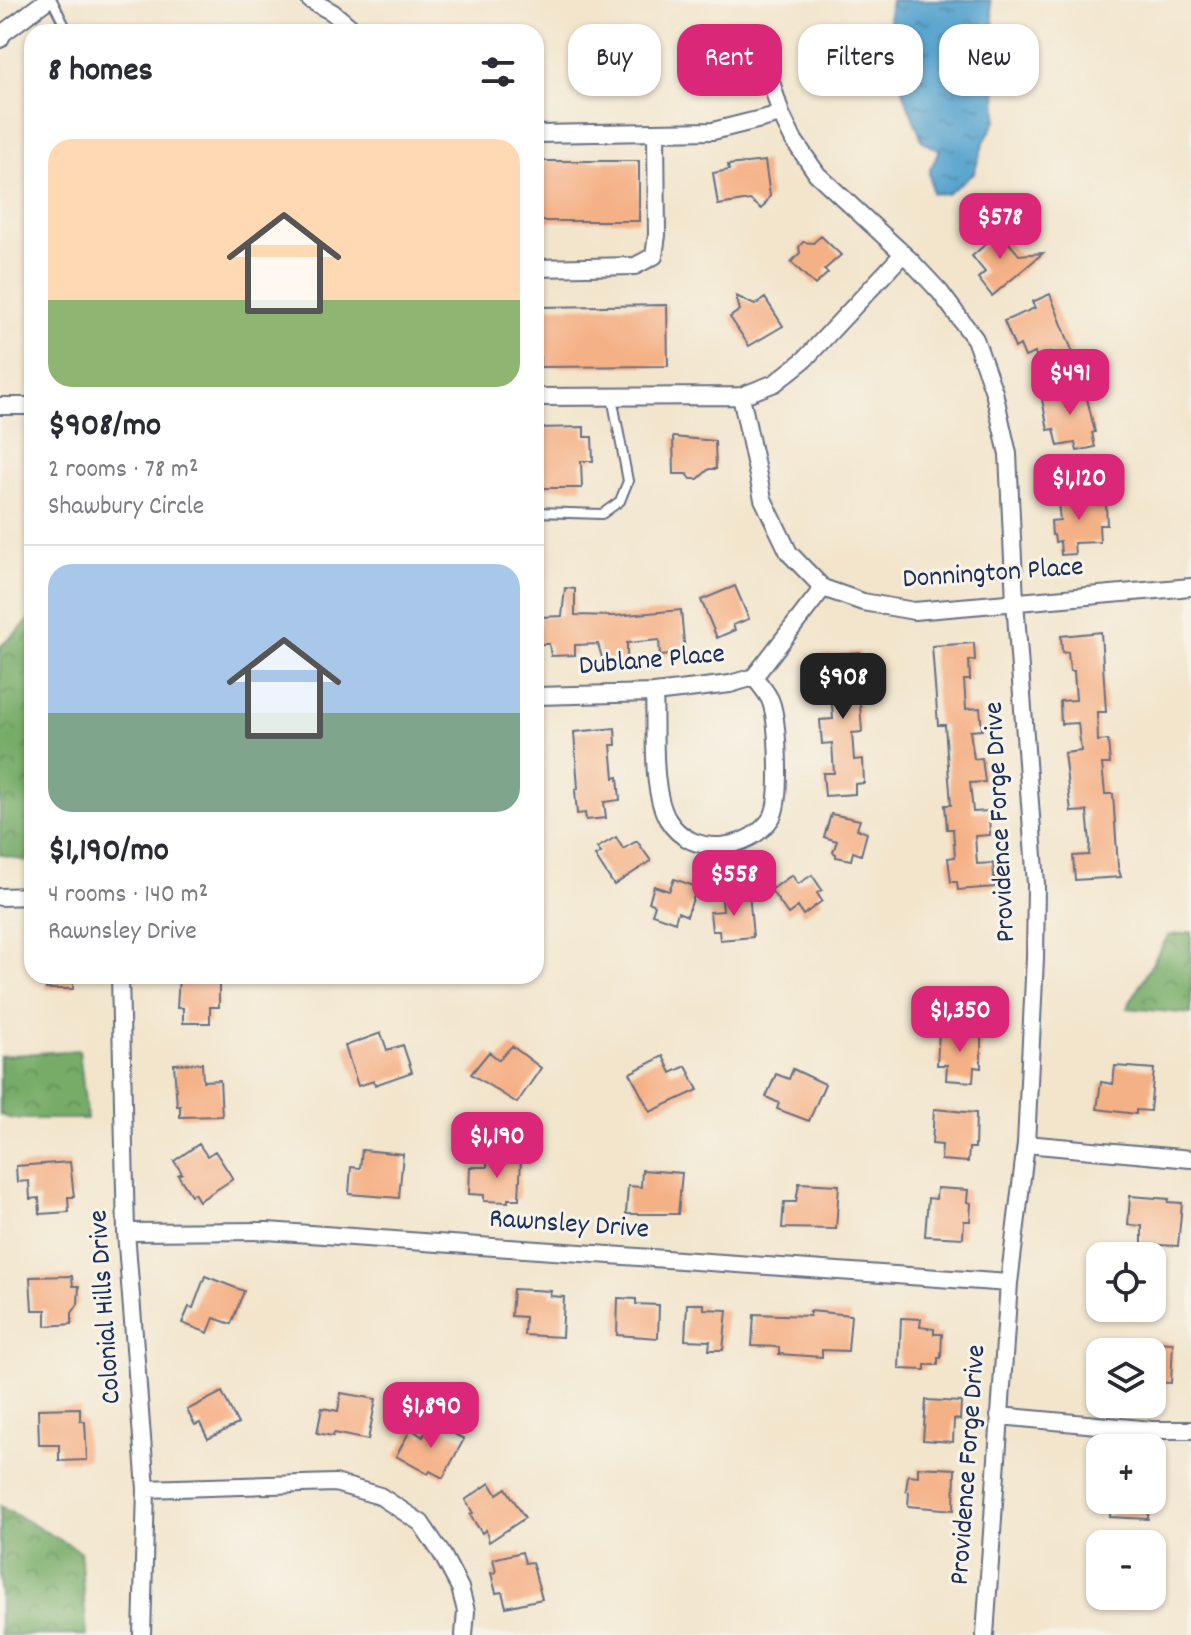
<!DOCTYPE html>
<meta charset="utf-8">
<style>
:root{--surface:#fff;--page:#f7f7f7;--text:#2b2b33;--muted:#7c7c81;--line:#e1e1e2;--accent:#db2777}
body{margin:0;font-family:Dekko,sans-serif;background:var(--page);color:var(--text);height:100vh;display:flex;flex-direction:column;font-size:30px;white-space:nowrap}
*{box-sizing:border-box;margin:0}
p{font-size:26px;color:var(--muted)}
.icon{flex:none;width:44px;height:44px;fill:none;stroke:currentColor;stroke-width:2;stroke-linecap:round;stroke-linejoin:round}
.map{position:relative;flex:1;overflow:hidden}
.drawer{position:absolute;left:24px;top:24px;width:520px;height:960px;display:flex;flex-direction:column;background:var(--surface);border-radius:24px;box-shadow:0 2px 6px #0004}
.drawer>*{flex:none}
.guide{position:absolute;left:568px;top:24px;width:502px;height:72px;display:flex;gap:16px}
.tools{position:absolute;left:1086px;top:1242px;display:grid;gap:16px}
.tools a{display:grid;place-items:center;width:80px;height:80px;border-radius:16px;background:var(--surface);box-shadow:0 2px 6px #0004;font-size:40px}
.price{position:absolute;translate:-50% -68px;padding:0 18px;border-radius:16px;background:var(--accent);color:#fff;font-size:26px;line-height:52px;filter:drop-shadow(0 2px 4px #0008)}
.price::after{content:'';position:absolute;left:50%;top:48px;width:24px;height:18px;margin-left:-12px;background:inherit;clip-path:polygon(0 0,100% 0,50% 100%)}
.price.active{background:#222;color:#fff}
ul{padding:0;list-style:none}
li{display:grid;align-content:center;gap:16px;height:424px;padding:0 24px}
li+li{border-top:2px solid var(--line)}
li span{display:grid;place-items:center;height:248px;border-radius:24px;color:#555}
li>.icon{margin-inline-start:auto}
span .icon{width:144px;height:144px;fill:#fffc;stroke-width:1}
li b{font-size:34px}
h2{display:flex;justify-content:space-between;align-items:center;height:96px;padding:0 24px;font-size:34px}
.pill{padding:0 28px;border-radius:24px;background:var(--surface);box-shadow:0 2px 6px #0004;font-size:28px;line-height:72px}
.pill.active{background:var(--accent);color:#fff}
.map>svg:first-child{display:block}
.forest{fill:url(#forest-crowns);stroke:#496e63;stroke-width:2}
.water{fill:url(#water-ripples);stroke:#386996;stroke-width:2}
.building{fill:#f5b186}
.lines{fill:none;stroke-linecap:round;stroke-linejoin:round}
.service-casing{stroke:#666f84;stroke-width:12}
.minor-casing{stroke:#666f84;stroke-width:20}
.service{stroke:#fff;stroke-width:8}
.minor{stroke:#fff;stroke-width:16}
.labels{text-anchor:middle;dominant-baseline:central;stroke-width:6;stroke-linejoin:round;paint-order:stroke}
.street-label{font-size:28px;fill:#1b2f5e;stroke:#f7f3e8}
</style>
<div class="map">
<svg width="1191" height="1635" viewBox="0 0 1191 1635">
<defs>
<pattern id="forest-crowns" width="20" height="18" patternUnits="userSpaceOnUse" patternTransform="scale(2)"><rect width="20" height="18" fill="#77ac68"/><path d="M2 6a3 3 0 1 1 6 0M12 15a3 3 0 1 1 6 0" fill="none" stroke="#618c59"/></pattern>
<pattern id="water-ripples" width="26" height="14" patternUnits="userSpaceOnUse" patternTransform="scale(2)"><rect width="26" height="14" fill="#54a3ce"/><path d="M2 4q2-2 4 0t4 0M15 11q2-2 4 0t4 0" fill="none" stroke="#4585aa"/></pattern>
</defs>
<rect width="100%" height="100%" fill="#f7f3e8"/>
<filter id="ink" filterUnits="userSpaceOnUse"><feTurbulence type="fractalNoise" baseFrequency=".0125" numOctaves="2"/><feDisplacementMap in="SourceGraphic" scale="16" xChannelSelector="R" yChannelSelector="G"/><feConvolveMatrix kernelMatrix="1 2 1 2 8 2 1 2 1" color-interpolation-filters="sRGB"/></filter>
<filter id="wash" filterUnits="userSpaceOnUse"><feTurbulence type="fractalNoise" baseFrequency=".006" numOctaves="4" result="noise"/><feDisplacementMap in="SourceGraphic" scale="32" xChannelSelector="R" yChannelSelector="G"/><feGaussianBlur stdDeviation="1.8" result="paint"/><feColorMatrix in="noise" values="0 0 0 0 0 0 0 0 0 0 0 0 0 0 0 0 0 1.4 0 .05"/><feComposite in="paint" operator="in"/></filter>
<g filter="url(#wash)">
<rect width="100%" height="100%" fill="#f2e5cc"/>
<!-- forest -->
<path class="forest" d="M 32,618 L 32,863 L 0,854 L 0,647 Z
M 1191,932 L 1191,1014 L 1127,1008 L 1168,936 Z
M 79,1050 L 87,1119 L 13,1119 L 0,1115 L 0,1056 Z
M 0,1506 L 80,1551 L 87,1635 L 0,1635 Z"/>
<!-- water -->
<path class="water" d="M 891,0 L 990,0 L 994,26 L 997,119 L 984,142 L 974,173 L 947,194 L 932,193 L 929,172 L 940,150 L 923,142 C 905,97 882,50 891,0 Z"/>
<g id="blocks">
<!-- building -->
<path class="building" d="M 537,161 L 639,161 L 639,221 L 539,221 Z
M 765,161 L 770,196 L 762,209 L 750,200 L 718,205 L 713,173 L 729,170 L 728,165 Z
M 993,224 L 1019,255 L 1043,253 L 992,296 L 978,278 L 985,272 L 972,256 L 987,243 L 980,234 Z
M 821,236 L 841,255 L 824,270 L 828,273 L 815,285 L 791,262 L 800,253 L 799,247 L 803,242 L 813,243 Z
M 1050,294 L 1073,353 L 1055,360 L 1052,352 L 1037,358 L 1035,353 L 1025,357 L 1020,345 L 1015,348 L 1004,321 L 1035,308 L 1032,302 Z
M 736,296 L 755,305 L 765,298 L 783,326 L 749,346 L 730,317 L 740,310 Z
M 667,305 L 668,366 L 540,367 L 540,357 L 536,357 L 536,333 L 540,333 L 540,307 Z
M 1084,386 L 1095,432 L 1092,433 L 1095,447 L 1077,451 L 1075,443 L 1058,446 L 1054,429 L 1048,430 L 1041,394 Z
M 584,427 L 584,437 L 592,437 L 593,461 L 581,461 L 582,488 L 536,488 L 536,428 Z
M 673,437 L 715,441 L 716,469 L 709,469 L 698,479 L 691,479 L 687,474 L 674,474 Z
M 1093,492 L 1097,505 L 1106,504 L 1107,525 L 1099,525 L 1100,542 L 1074,543 L 1075,554 L 1061,555 L 1060,541 L 1055,542 L 1054,535 L 1052,535 L 1051,521 L 1060,520 L 1058,503 L 1074,502 L 1074,494 Z
M 735,586 L 749,619 L 733,625 L 735,630 L 717,638 L 701,600 Z
M 565,588 L 575,589 L 575,615 L 615,616 L 681,610 L 685,654 L 660,656 L 659,640 L 627,643 L 627,660 L 603,661 L 598,644 L 575,645 L 575,655 L 551,656 L 549,644 L 538,644 L 536,640 L 536,624 L 540,625 L 540,617 L 562,616 Z
M 1101,632 L 1106,712 L 1097,712 L 1098,741 L 1108,740 L 1110,764 L 1102,764 L 1105,794 L 1113,794 L 1118,867 L 1121,877 L 1075,880 L 1073,856 L 1089,855 L 1090,842 L 1087,811 L 1071,812 L 1064,753 L 1081,751 L 1078,723 L 1061,724 L 1060,701 L 1076,700 L 1074,671 L 1070,671 L 1068,652 L 1062,653 L 1061,636 Z
M 974,643 L 975,660 L 969,661 L 970,680 L 964,680 L 966,709 L 980,708 L 982,730 L 970,731 L 974,759 L 982,758 L 985,782 L 970,783 L 973,812 L 989,811 L 990,835 L 975,836 L 977,864 L 993,863 L 995,887 L 958,890 L 957,882 L 951,882 L 948,858 L 955,857 L 953,829 L 947,829 L 945,805 L 951,805 L 947,753 L 945,725 L 938,725 L 932,646 Z
M 860,652 L 863,690 L 859,690 L 862,732 L 852,733 L 854,760 L 863,759 L 864,783 L 855,784 L 855,794 L 825,796 L 823,773 L 834,773 L 832,743 L 822,744 L 820,720 L 833,719 L 831,689 L 826,690 L 825,670 L 821,671 L 820,655 Z
M 615,728 L 616,745 L 611,745 L 614,778 L 618,777 L 620,800 L 604,802 L 606,818 L 586,820 L 585,813 L 577,814 L 575,790 L 578,789 L 574,732 Z
M 831,814 L 860,820 L 857,829 L 867,833 L 861,855 L 853,852 L 851,860 L 836,857 L 836,854 L 833,852 L 837,841 L 824,837 Z
M 616,837 L 623,849 L 637,841 L 651,861 L 614,885 L 595,856 L 601,853 L 597,848 Z
M 792,875 L 798,884 L 812,875 L 822,890 L 817,893 L 822,901 L 803,915 L 798,907 L 788,914 L 771,890 Z
M 674,879 L 697,887 L 687,916 L 678,912 L 675,922 L 652,914 L 655,905 L 649,902 L 654,886 L 669,891 Z
M 749,893 L 753,937 L 720,940 L 719,931 L 712,931 L 710,912 L 723,911 L 722,900 L 726,900 L 726,895 Z
M 46,976 L 73,976 L 73,989 L 46,989 Z
M 179,976 L 219,976 L 219,1007 L 210,1007 L 210,1023 L 183,1023 L 183,1008 L 177,1008 Z
M 939,1031 L 981,1033 L 981,1068 L 974,1067 L 973,1082 L 946,1080 L 947,1065 L 937,1065 Z
M 381,1033 L 387,1050 L 403,1045 L 412,1072 L 375,1085 L 374,1081 L 358,1086 L 345,1046 Z
M 512,1046 L 541,1068 L 517,1103 L 471,1074 L 489,1052 L 499,1060 Z
M 663,1056 L 671,1073 L 686,1066 L 698,1090 L 650,1112 L 630,1073 Z
M 202,1063 L 203,1081 L 220,1080 L 222,1116 L 180,1117 L 180,1106 L 177,1106 L 174,1064 Z
M 1115,1066 L 1154,1069 L 1150,1111 L 1136,1110 L 1136,1114 L 1097,1109 L 1101,1082 L 1113,1084 Z
M 793,1069 L 825,1084 L 809,1121 L 777,1109 L 779,1103 L 766,1097 L 776,1074 L 789,1079 Z
M 934,1109 L 976,1113 L 975,1148 L 969,1148 L 968,1162 L 941,1160 L 942,1145 L 932,1144 Z
M 199,1144 L 207,1156 L 215,1151 L 233,1179 L 199,1201 L 194,1193 L 191,1195 L 178,1175 L 182,1173 L 174,1161 Z
M 362,1150 L 403,1154 L 399,1198 L 349,1194 L 351,1167 L 360,1168 Z
M 487,1158 L 521,1159 L 519,1199 L 508,1199 L 508,1202 L 484,1201 L 484,1195 L 469,1194 L 470,1167 L 487,1167 Z
M 70,1162 L 74,1197 L 68,1197 L 69,1212 L 40,1214 L 39,1198 L 30,1199 L 29,1181 L 17,1182 L 16,1166 Z
M 642,1170 L 682,1173 L 678,1214 L 626,1214 L 628,1186 L 641,1187 Z
M 799,1183 L 839,1185 L 836,1229 L 782,1228 L 784,1202 L 796,1202 Z
M 937,1188 L 968,1190 L 967,1202 L 971,1203 L 970,1221 L 964,1221 L 963,1238 L 925,1236 L 928,1198 L 936,1199 Z
M 1130,1196 L 1169,1199 L 1168,1202 L 1182,1203 L 1178,1246 L 1142,1244 L 1142,1226 L 1128,1225 Z
M 72,1276 L 73,1286 L 79,1286 L 78,1304 L 72,1313 L 72,1324 L 46,1326 L 46,1310 L 32,1310 L 30,1277 Z
M 205,1276 L 244,1291 L 231,1324 L 214,1318 L 208,1333 L 182,1323 L 189,1307 L 193,1308 Z
M 513,1289 L 551,1291 L 550,1296 L 564,1297 L 562,1337 L 524,1335 L 525,1317 L 511,1316 Z
M 618,1298 L 636,1299 L 636,1304 L 659,1305 L 658,1338 L 617,1335 Z
M 687,1304 L 704,1304 L 704,1309 L 727,1310 L 723,1350 L 709,1350 L 710,1341 L 685,1340 Z
M 810,1311 L 851,1315 L 848,1351 L 822,1350 L 822,1357 L 779,1354 L 779,1347 L 752,1346 L 754,1314 L 810,1316 Z
M 901,1318 L 921,1319 L 920,1327 L 934,1329 L 934,1334 L 942,1334 L 941,1358 L 938,1358 L 938,1365 L 925,1365 L 925,1370 L 899,1369 Z
M 1152,1342 L 1173,1343 L 1171,1383 L 1152,1382 Z
M 222,1392 L 238,1424 L 208,1439 L 200,1423 L 195,1425 L 187,1410 Z
M 341,1393 L 376,1399 L 368,1440 L 334,1433 L 333,1436 L 317,1433 L 322,1408 L 338,1411 Z
M 926,1400 L 961,1402 L 960,1420 L 954,1419 L 953,1442 L 923,1440 Z
M 80,1408 L 80,1420 L 85,1422 L 87,1460 L 59,1461 L 59,1445 L 39,1445 L 38,1409 Z
M 431,1422 L 464,1439 L 443,1478 L 430,1471 L 428,1474 L 396,1456 L 411,1429 L 423,1437 Z
M 918,1467 L 955,1469 L 954,1510 L 908,1506 L 909,1492 L 906,1491 L 908,1475 L 918,1476 Z
M 490,1483 L 497,1494 L 506,1488 L 525,1518 L 489,1542 L 486,1530 L 482,1533 L 470,1515 L 473,1513 L 465,1500 Z
M 1110,1500 L 1149,1500 L 1148,1519 L 1110,1517 Z
M 522,1552 L 525,1563 L 532,1562 L 542,1599 L 506,1607 L 502,1592 L 496,1593 L 491,1573 L 496,1572 L 493,1559 Z"/>
</g>
</g>
<g filter="url(#ink)">
<use href="#blocks" fill-opacity="0" stroke="#666f84" stroke-width="2"/>
<g class="lines">
<!-- service casing -->
<g class="service-casing">
<path id="service" d="M 52,0 L 68,32
M 536,512 L 602,514 L 620,501 L 628,481 L 612,397"/>
</g>
<!-- minor casing -->
<g class="minor-casing">
<path id="minor" d="M 310,0 L 332,12 L 356,32
M 0,39 L 3,33 L 47,0
M 772,85 L 781,114 L 793,139 L 817,174 L 910,260 L 940,292 L 975,339 L 994,392 L 1008,454 L 1015,601 L 1036,884 L 1035,958 L 1026,1144 L 1009,1283 L 985,1635
M 536,134 L 713,131 L 781,114
M 536,268 L 635,266 L 654,256 L 657,235 L 656,133
M 741,396 L 763,499 L 789,553 L 823,588 L 863,602 L 914,611 L 1191,587
M 536,397 L 741,396 L 775,383 L 805,359 L 903,254
M 0,406 L 32,406
M 654,693 C 656,728 650,790 668,820 C 691,858 750,852 772,817 C 782,799 778,722 771,702 C 768,693 759,684 754,677
M 536,696 L 654,693 L 730,684 L 754,677 L 823,588
M 0,897 L 32,896
M 120,976 L 126,1232 L 146,1489 L 142,1635
M 1026,1144 L 1191,1159
M 126,1232 L 267,1231 L 1009,1283
M 999,1416 L 1152,1430 L 1191,1430
M 146,1489 L 335,1483 L 380,1496 L 421,1523 L 442,1554 L 460,1588 L 466,1611 L 464,1635"/>
</g>
<!-- service -->
<use href="#service" class="service"/>
<!-- minor -->
<use href="#minor" class="minor"/>
</g>
</g>
<g class="labels">
<!-- street labels -->
<g class="street-label">
<text transform="translate(993 575) rotate(-4)">Donnington Place</text>
<text transform="translate(652 662) rotate(-5)">Dublane Place</text>
<text transform="translate(1002 822) rotate(-93)">Providence Forge Drive</text>
<text transform="translate(569 1226) rotate(4)">Rawnsley Drive</text>
<text transform="translate(107 1307) rotate(-94)">Colonial Hills Drive</text>
<text transform="translate(970 1465) rotate(-86)">Providence Forge Drive</text>
</g>
</g>
</svg>
<div class="tools">
<a><svg class="icon" aria-label="locate" viewBox="0 0 24 24"><circle cx="12" cy="12" r="6"/><path d="M12 2v4M12 18v4M2 12h4M18 12h4"/></svg></a>
<a><svg class="icon" aria-label="layers" viewBox="0 0 24 24"><path d="M12 4l9 5-9 5-9-5zM3 14l9 5 9-5"/></svg></a>
<a>+</a>
<a>−</a>
</div>
<b class="price" style="left:1000px;top:261px">$578</b>
<b class="price" style="left:1070px;top:417px">$491</b>
<b class="price" style="left:1079px;top:522px">$1,120</b>
<b class="price active" style="left:843px;top:721px">$908</b>
<b class="price" style="left:734px;top:918px">$558</b>
<b class="price" style="left:960px;top:1054px">$1,350</b>
<b class="price" style="left:497px;top:1180px">$1,190</b>
<b class="price" style="left:431px;top:1450px">$1,890</b>
<div class="guide">
<a class="pill">Buy</a>
<a class="pill active">Rent</a>
<a class="pill">Filters</a>
<a class="pill">New</a>
</div>
<section class="drawer">
<h2>8 homes<svg class="icon" aria-label="filters" viewBox="0 0 24 24"><path d="M4 7h16M4 17h16"/><circle cx="9" cy="7" r="2"/><circle cx="15" cy="17" r="2"/></svg></h2>
<ul>
<li><span style="background:linear-gradient(#ffd9b3 65%,#8fb573 0)"><svg class="icon" aria-label="home" viewBox="0 0 24 24"><path d="M3 11l9-7 9 7M6 9v11h12V9"/></svg></span><div><b>$908/mo</b><p>2 rooms · 78 m²</p><p>Shawbury Circle</p></div></li>
<li><span style="background:linear-gradient(#a9c7e8 60%,#7fa58c 0)"><svg class="icon" aria-label="home" viewBox="0 0 24 24"><path d="M3 11l9-7 9 7M6 9v11h12V9"/></svg></span><div><b>$1,190/mo</b><p>4 rooms · 140 m²</p><p>Rawnsley Drive</p></div></li>
</ul>
</section>
</div>
